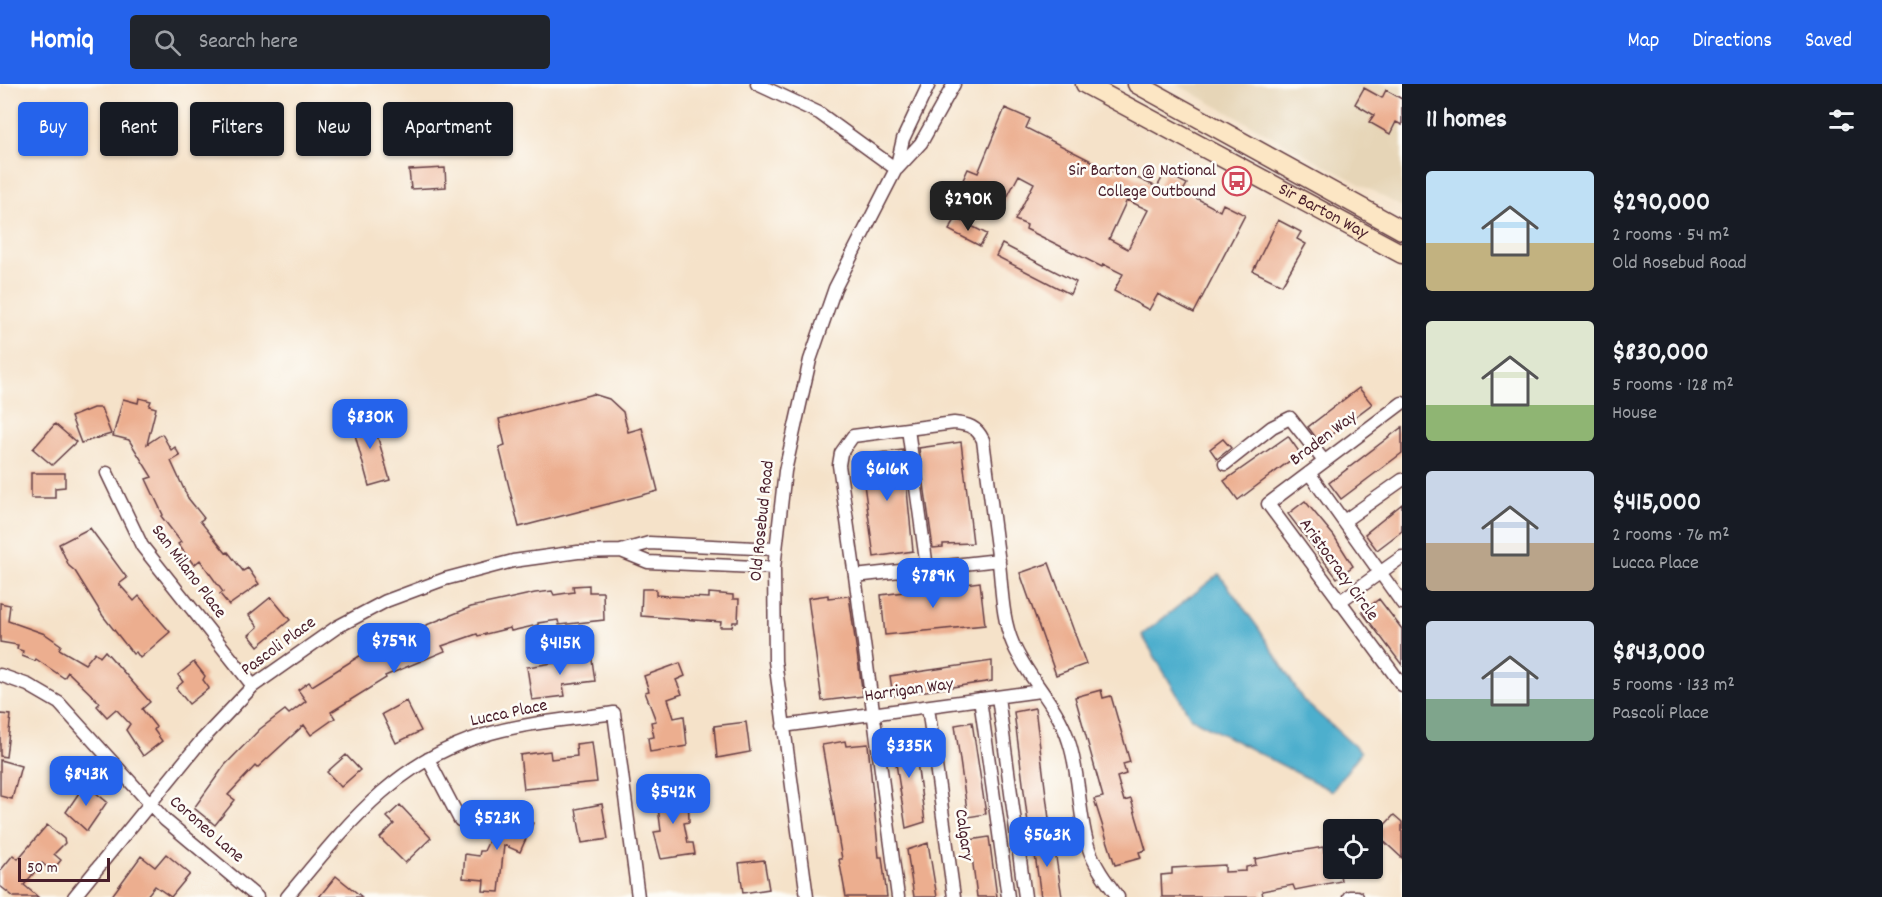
<!DOCTYPE html>
<meta charset="utf-8">
<style>
:root{--surface:#171b24;--page:#20242c;--text:#f1f3f6;--muted:#9ea1a6;--accent:#2563eb}
body{margin:0;font-family:Dekko,sans-serif;background:var(--page);color:var(--text);height:100vh;display:flex;flex-direction:column;font-size:22px;white-space:nowrap}
*{box-sizing:border-box;margin:0}
p{font-size:20px;color:var(--muted)}
.icon{flex:none;width:33px;height:33px;fill:none;stroke:currentColor;stroke-width:2;stroke-linecap:round;stroke-linejoin:round}
.map{position:relative;flex:1;overflow:hidden}
.panel{display:flex;flex-direction:column;background:var(--surface);width:480px}
.panel>*{flex:none}
.banner{position:absolute;left:18px;top:18px;width:570px;height:54px;display:flex;gap:12px}
.tools{position:absolute;left:1323px;top:735px;display:grid;gap:12px}
.tools a{display:grid;place-items:center;width:60px;height:60px;border-radius:6px;background:var(--surface);box-shadow:0 2px 4px #0004;font-size:30px}
.scale{position:absolute;left:18px;bottom:15px;width:92px;box-sizing:border-box;padding-left:6px;border:3px solid #4a1f2b;border-top:0;font-size:16px;line-height:21px;white-space:nowrap;color:#4a1f2b;-webkit-text-stroke:4px #fdfcf7;paint-order:stroke}
.price{position:absolute;translate:-50% -51px;padding:0 14px;border-radius:12px;background:var(--accent);color:#fff;font-size:20px;line-height:39px;filter:drop-shadow(0 2px 3px #0008)}
.price::after{content:'';position:absolute;left:50%;top:36px;width:18px;height:14px;margin-left:-9px;background:inherit;clip-path:polygon(0 0,100% 0,50% 100%)}
.price.current{background:#222;color:#fff}
ul{padding:0;list-style:none}
li{display:flex;align-items:center;gap:18px;height:150px;padding:0 24px}
li span{display:grid;place-items:center;flex:none;width:168px;height:120px;border-radius:6px;color:#555}
li>.icon{margin-inline-start:auto}
span .icon{width:72px;height:72px;fill:#fffc;stroke-width:1}
li b{font-size:26px}
h2{display:flex;justify-content:space-between;align-items:center;height:72px;padding:0 24px;font-size:26px}
.pill{padding:0 21px;border-radius:6px;background:var(--surface);box-shadow:0 2px 4px #0004;font-size:21px;line-height:54px}
.pill.current{background:var(--accent);color:#fff}
header{display:flex;align-items:center;gap:36px;box-sizing:border-box;height:84px;padding:0 30px;background:var(--accent);color:#fff}
header strong{font-size:28px}
nav{display:flex;gap:33px;margin-inline-start:auto;font-size:21px}
.search{width:420px;height:54px;background:var(--page);display:flex;align-items:center;gap:15px;box-sizing:border-box;padding:0 21px;border-radius:6px;color:var(--muted);font-size:22px}
main{display:flex;flex:1;min-height:0}
.map>svg:first-child{display:block}
.built{fill:#e6d5b7}
.water{fill:#4eafcd;stroke:#4c677c;stroke-width:1.5}
.building{fill:#ecae8f;fill-rule:evenodd}
.lines{fill:none;stroke-linecap:round;stroke-linejoin:round}
.street-casing{stroke:#643c43;stroke-width:15}
.secondary-casing{stroke:#643c43;stroke-width:21}
.street{stroke:#fff;stroke-width:12}
.secondary{stroke:#fce6c4;stroke-width:18}
.labels{text-anchor:middle;dominant-baseline:central;stroke-width:5;stroke-linejoin:round;paint-order:stroke}
.poi-label{font-size:18px;fill:#4a1f2b;stroke:#fdfcf7;text-anchor:end}
.street-label{font-size:18px;fill:#4a1f2b;stroke:#fdfcf7}
</style>
<header>
<strong>Homiq</strong>
<div class="search"><svg class="icon" aria-label="search" viewBox="0 0 24 24"><circle cx="10" cy="10" r="6"/><path d="M15 15l6 6"/></svg>Search here</div>
<nav><a>Map</a><a>Directions</a><a>Saved</a></nav>
</header>
<main>
<div class="map">
<svg width="1402" height="813" viewBox="0 0 1402 813">
<rect width="100%" height="100%" fill="#fdfcf7"/>
<filter id="ink" filterUnits="userSpaceOnUse"><feTurbulence type="fractalNoise" baseFrequency=".0167" numOctaves="2"/><feDisplacementMap in="SourceGraphic" scale="12" xChannelSelector="R" yChannelSelector="G"/><feConvolveMatrix kernelMatrix="1 2 1 2 8 2 1 2 1" color-interpolation-filters="sRGB"/></filter>
<filter id="wash" filterUnits="userSpaceOnUse"><feTurbulence type="fractalNoise" baseFrequency=".008" numOctaves="4" result="noise"/><feDisplacementMap in="SourceGraphic" scale="24" xChannelSelector="R" yChannelSelector="G"/><feGaussianBlur stdDeviation="1.35" result="paint"/><feColorMatrix in="noise" values="0 0 0 0 0 0 0 0 0 0 0 0 0 0 0 0 0 1.4 0 .05"/><feComposite in="paint" operator="in"/></filter>
<g filter="url(#wash)">
<rect width="100%" height="100%" fill="#f5e2c9"/>
<!-- built -->
<path class="built" d="M 1176,0 L 1402,0 L 1402,123 Z"/>
<!-- water -->
<path class="water" d="M 1219,490 L 1259,545 L 1303,616 L 1361,668 L 1332,707 L 1191,634 L 1142,551 Z"/>
<g id="blocks">
<!-- building -->
<path class="building" d="M 1364,4 L 1382,14 L 1386,6 L 1402,15 L 1402,41 L 1396,38 L 1390,50 L 1369,38 L 1374,31 L 1355,20 Z
M 1005,24 L 1030,35 L 1026,44 L 1117,90 L 1119,86 L 1157,103 L 1165,89 L 1187,100 L 1183,107 L 1220,127 L 1223,120 L 1245,131 L 1194,229 L 1158,210 L 1149,226 L 1114,207 L 1123,190 L 1103,180 L 1102,183 L 1026,145 L 1027,141 L 1015,136 L 1034,99 L 1019,91 L 999,128 L 957,109 L 968,85 L 978,89 ZM 1127,116 L 1148,126 L 1128,165 L 1109,155 Z
M 445,84 L 446,103 L 411,105 L 409,86 Z
M 956,134 L 987,150 L 980,162 L 949,146 Z
M 1278,136 L 1301,148 L 1297,155 L 1306,160 L 1282,201 L 1253,187 Z
M 1002,160 L 1076,198 L 1070,210 L 996,172 Z
M 1359,304 L 1372,320 L 1320,359 L 1308,343 Z
M 593,310 L 609,315 L 623,328 L 628,348 L 642,344 L 658,407 L 519,443 L 499,363 L 505,361 L 499,335 Z
M 139,314 L 151,317 L 149,322 L 156,324 L 147,360 L 162,350 L 171,366 L 175,363 L 180,372 L 171,377 L 188,414 L 204,434 L 200,437 L 226,469 L 228,468 L 243,487 L 248,484 L 259,500 L 229,521 L 220,510 L 223,508 L 200,476 L 194,481 L 178,460 L 181,458 L 161,432 L 163,431 L 146,395 L 152,393 L 129,356 L 113,352 L 123,315 L 138,319 Z
M 93,324 L 101,324 L 111,350 L 81,359 L 71,333 Z
M 371,330 L 390,396 L 369,402 L 351,336 Z
M 55,340 L 76,358 L 52,381 L 33,365 Z
M 1402,343 L 1402,369 L 1341,415 L 1329,399 Z
M 1288,352 L 1300,369 L 1238,416 L 1224,397 Z
M 1223,355 L 1231,364 L 1217,375 L 1210,365 Z
M 961,358 L 973,459 L 943,460 L 943,463 L 933,464 L 919,364 Z
M 903,366 L 913,467 L 874,473 L 860,371 Z
M 31,389 L 65,389 L 65,403 L 55,404 L 55,414 L 31,414 Z
M 1305,417 L 1334,452 L 1353,482 L 1337,494 L 1288,430 Z
M 1402,420 L 1402,447 L 1377,466 L 1365,450 Z
M 90,444 L 127,494 L 119,500 L 134,517 L 139,512 L 170,548 L 140,574 L 136,568 L 133,570 L 103,532 L 75,487 L 69,482 L 59,460 Z
M 1049,479 L 1086,580 L 1056,591 L 1020,489 Z
M 980,498 L 985,541 L 885,551 L 881,511 Z
M 589,501 L 589,508 L 603,508 L 604,536 L 559,541 L 558,536 L 538,539 L 538,541 L 511,547 L 510,544 L 478,552 L 477,550 L 442,562 L 445,567 L 385,592 L 386,594 L 331,628 L 335,634 L 311,651 L 304,641 L 257,684 L 255,682 L 228,711 L 235,716 L 215,741 L 194,724 L 225,681 L 260,645 L 285,626 L 289,630 L 306,617 L 298,606 L 309,598 L 312,602 L 377,561 L 471,523 L 535,509 L 552,507 L 554,511 L 574,508 L 573,502 Z
M 642,505 L 656,505 L 656,511 L 669,512 L 709,514 L 709,509 L 733,511 L 733,515 L 739,515 L 738,538 L 733,538 L 732,543 L 720,543 L 721,538 L 641,532 Z
M 828,511 L 828,514 L 849,512 L 863,612 L 822,617 L 808,514 Z
M 271,513 L 290,536 L 258,562 L 249,551 L 258,543 L 249,531 Z
M 1379,515 L 1402,545 L 1402,581 L 1362,528 Z
M 0,519 L 10,521 L 8,537 L 45,550 L 61,561 L 59,565 L 85,580 L 95,568 L 100,573 L 105,567 L 150,618 L 142,625 L 156,643 L 154,646 L 162,657 L 143,672 L 126,646 L 130,640 L 116,625 L 107,633 L 97,622 L 100,619 L 68,588 L 64,594 L 36,575 L 35,577 L 22,572 L 23,567 L 17,565 L 18,561 L 0,558 Z
M 591,569 L 595,597 L 563,601 L 565,612 L 532,616 L 527,583 L 565,577 L 565,572 Z
M 992,577 L 992,597 L 893,612 L 890,592 Z
M 194,578 L 205,592 L 203,596 L 209,604 L 189,620 L 176,604 L 183,598 L 178,591 Z
M 680,579 L 685,592 L 676,596 L 682,610 L 668,615 L 674,634 L 684,632 L 687,662 L 650,668 L 648,654 L 654,653 L 651,638 L 656,637 L 645,608 L 649,607 L 644,592 Z
M 1101,606 L 1103,614 L 1111,612 L 1130,678 L 1123,680 L 1126,690 L 1117,693 L 1124,717 L 1131,715 L 1146,766 L 1139,768 L 1141,774 L 1115,781 L 1094,715 L 1103,713 L 1075,613 Z
M 406,617 L 421,647 L 396,659 L 382,630 Z
M 1035,624 L 1049,735 L 1028,739 L 1014,628 Z
M 0,630 L 11,631 L 6,673 L 0,672 Z
M 746,638 L 750,668 L 717,674 L 714,642 Z
M 972,638 L 986,730 L 968,733 L 955,641 Z
M 913,648 L 925,738 L 906,744 L 892,653 Z
M 845,657 L 846,662 L 868,660 L 879,773 L 882,773 L 887,813 L 846,813 L 839,775 L 842,775 L 822,661 Z
M 592,658 L 597,698 L 524,705 L 520,671 L 550,667 L 551,675 L 577,672 L 576,660 Z
M 346,671 L 360,686 L 341,703 L 327,688 Z
M 0,676 L 21,682 L 12,715 L 0,712 Z
M 85,700 L 107,718 L 87,747 L 66,728 Z
M 688,707 L 689,738 L 684,739 L 688,759 L 693,759 L 695,770 L 661,775 L 654,748 L 661,747 L 658,723 L 651,724 L 650,712 Z
M 602,720 L 608,755 L 582,759 L 576,725 Z
M 400,721 L 431,754 L 405,779 L 380,754 L 394,740 L 387,733 Z
M 504,725 L 533,739 L 520,768 L 504,761 L 499,808 L 483,807 L 484,796 L 463,794 L 465,770 L 479,772 L 480,767 L 484,767 Z
M 1394,731 L 1402,738 L 1402,774 L 1376,750 Z
M 47,741 L 64,755 L 65,759 L 54,770 L 61,776 L 52,787 L 42,779 L 24,801 L 38,813 L 14,813 L 0,802 L 0,787 L 13,771 L 18,775 Z
M 989,753 L 997,813 L 977,813 L 970,756 Z
M 1053,754 L 1062,813 L 1041,813 L 1033,757 Z
M 928,759 L 937,813 L 914,813 L 907,766 Z
M 1323,763 L 1324,768 L 1334,766 L 1334,784 L 1339,784 L 1341,797 L 1295,806 L 1293,801 L 1262,807 L 1263,813 L 1162,813 L 1161,791 L 1172,790 L 1172,784 L 1225,781 L 1225,788 L 1246,787 L 1246,783 L 1256,781 L 1255,775 Z
M 166,770 L 190,790 L 171,813 L 155,802 L 146,813 L 111,813 L 141,772 L 155,783 Z
M 764,776 L 769,805 L 743,809 L 739,779 Z
M 336,792 L 362,813 L 319,813 Z"/>
</g>
</g>
<g filter="url(#ink)">
<use href="#blocks" fill-opacity="0" stroke="#643c43" stroke-width="1.5"/>
<g class="lines">
<!-- street casing -->
<g class="street-casing">
<path id="street" d="M 757,0 L 819,29 L 896,85
M 897,85 L 921,59 L 954,0
M 1402,319 L 1268,420 L 1402,601
M 908,345 L 927,484
M 1225,380 L 1272,343 L 1290,334 L 1324,377
M 107,389 L 142,462 L 253,602
M 1309,389 L 1402,519
M 1344,437 L 1402,396
M 621,467 L 648,478 L 774,484
M 999,476 L 855,492 L 839,381 L 841,369 L 853,352 L 954,339 C 968,340 977,343 983,356 C 988,397 994,438 999,479 C 1002,505 1002,535 1013,560 C 1029,597 1057,619 1069,658 C 1080,691 1078,728 1088,762 C 1094,781 1106,797 1118,813
M 855,492 L 898,813
M 1339,518 L 1402,473
M 0,591 L 28,601 L 59,619 L 165,736 L 257,813
M 998,613 L 1025,813
M 980,615 L 1008,813
M 928,623 L 954,813
M 783,642 L 1040,607
M 428,675 L 460,736
M 74,813 L 201,657 L 253,602 L 337,543 L 386,517 L 445,495 L 513,477 L 578,468 L 621,467 L 649,459 L 776,465
M 287,813 C 346,742 397,674 491,649 C 530,638 574,635 614,629 L 638,813
M 807,813 L 775,577 L 774,484 L 785,387 L 810,276 L 835,204 L 896,85 L 903,55 L 929,0
M 1349,813 L 1357,813"/>
</g>
<!-- secondary casing -->
<g class="secondary-casing">
<g id="secondary">
<path id="s1" d="M 1085,0 L 1402,170"/>
<path d="M 1137,0 L 1402,146"/>
</g>
</g>
<!-- street -->
<use href="#street" class="street"/>
<!-- secondary -->
<use href="#secondary" class="secondary"/>
</g>
</g>
<!-- icons -->
<defs>
<g id="bus-ring" transform="scale(1.5)"><circle r="9.5" fill="#fdfcf7" stroke="#d1495b" stroke-width="1.5"/><path d="M-5-6H5V4H4V6H2V4H-2V6H-4V4H-5ZM-3.5-4V0h7V-4ZM-3.5 1.2v1.5H-2V1.2ZM2 1.2v1.5H3.5V1.2Z" fill="#d1495b"/></g>
</defs>
<g fill-rule="evenodd">
<use href="#bus-ring" x="1237" y="97"/>
</g>
<g class="labels">
<!-- poi labels -->
<g class="poi-label">
<text x="1216" y="87">Sir Barton @ National<tspan x="1216" dy="21">College Outbound</tspan></text>
</g>
<!-- street labels -->
<g class="street-label">
<text stroke="none"><textPath href="#s1" startOffset="270">Sir Barton Way</textPath></text>
<text transform="translate(1324 355) rotate(-37)">Braden Way</text>
<text transform="translate(763 437) rotate(-84)">Old Rosebud Road</text>
<text transform="translate(1338 486) rotate(54)">Aristocracy Circle</text>
<text transform="translate(188 488) rotate(53)">San Milano Place</text>
<text transform="translate(279 563) rotate(-36)">Pascoli Place</text>
<text transform="translate(909 607) rotate(-8)">Harrigan Way</text>
<text transform="translate(509 630) rotate(-12)">Lucca Place</text>
<text transform="translate(206 746) rotate(41)">Coroneo Lane</text>
<text transform="translate(963 751) rotate(82)">Calgary</text>
</g>
</g>
</svg>
<div class="tools">
<a><svg class="icon" aria-label="locate" viewBox="0 0 24 24"><circle cx="12" cy="12" r="6"/><path d="M12 2v4M12 18v4M2 12h4M18 12h4"/></svg></a>
</div>
<div class="scale">50 m</div>
<b class="price current" style="left:968px;top:148px">$290K</b>
<b class="price" style="left:370px;top:366px">$830K</b>
<b class="price" style="left:887px;top:418px">$616K</b>
<b class="price" style="left:933px;top:525px">$789K</b>
<b class="price" style="left:394px;top:590px">$759K</b>
<b class="price" style="left:560px;top:592px">$415K</b>
<b class="price" style="left:909px;top:695px">$335K</b>
<b class="price" style="left:86px;top:723px">$843K</b>
<b class="price" style="left:673px;top:741px">$542K</b>
<b class="price" style="left:497px;top:767px">$523K</b>
<b class="price" style="left:1047px;top:784px">$563K</b>
<div class="banner">
<a class="pill current">Buy</a>
<a class="pill">Rent</a>
<a class="pill">Filters</a>
<a class="pill">New</a>
<a class="pill">Apartment</a>
</div>
</div>
<section class="panel">
<h2>11 homes<svg class="icon" aria-label="filters" viewBox="0 0 24 24"><path d="M4 7h16M4 17h16"/><circle cx="9" cy="7" r="2"/><circle cx="15" cy="17" r="2"/></svg></h2>
<ul>
<li><span style="background:linear-gradient(#bfe0f5 60%,#c2b280 0)"><svg class="icon" aria-label="home" viewBox="0 0 24 24"><path d="M3 11l9-7 9 7M6 9v11h12V9"/></svg></span><div><b>$290,000</b><p>2 rooms · 54 m²</p><p>Old Rosebud Road</p></div></li>
<li><span style="background:linear-gradient(#dfe7d0 70%,#8fb573 0)"><svg class="icon" aria-label="home" viewBox="0 0 24 24"><path d="M3 11l9-7 9 7M6 9v11h12V9"/></svg></span><div><b>$830,000</b><p>5 rooms · 128 m²</p><p>House</p></div></li>
<li><span style="background:linear-gradient(#c9d6e8 60%,#b9a48a 0)"><svg class="icon" aria-label="home" viewBox="0 0 24 24"><path d="M3 11l9-7 9 7M6 9v11h12V9"/></svg></span><div><b>$415,000</b><p>2 rooms · 76 m²</p><p>Lucca Place</p></div></li>
<li><span style="background:linear-gradient(#c9d6e8 65%,#7fa58c 0)"><svg class="icon" aria-label="home" viewBox="0 0 24 24"><path d="M3 11l9-7 9 7M6 9v11h12V9"/></svg></span><div><b>$843,000</b><p>5 rooms · 133 m²</p><p>Pascoli Place</p></div></li>
</ul>
</section>
</main>
